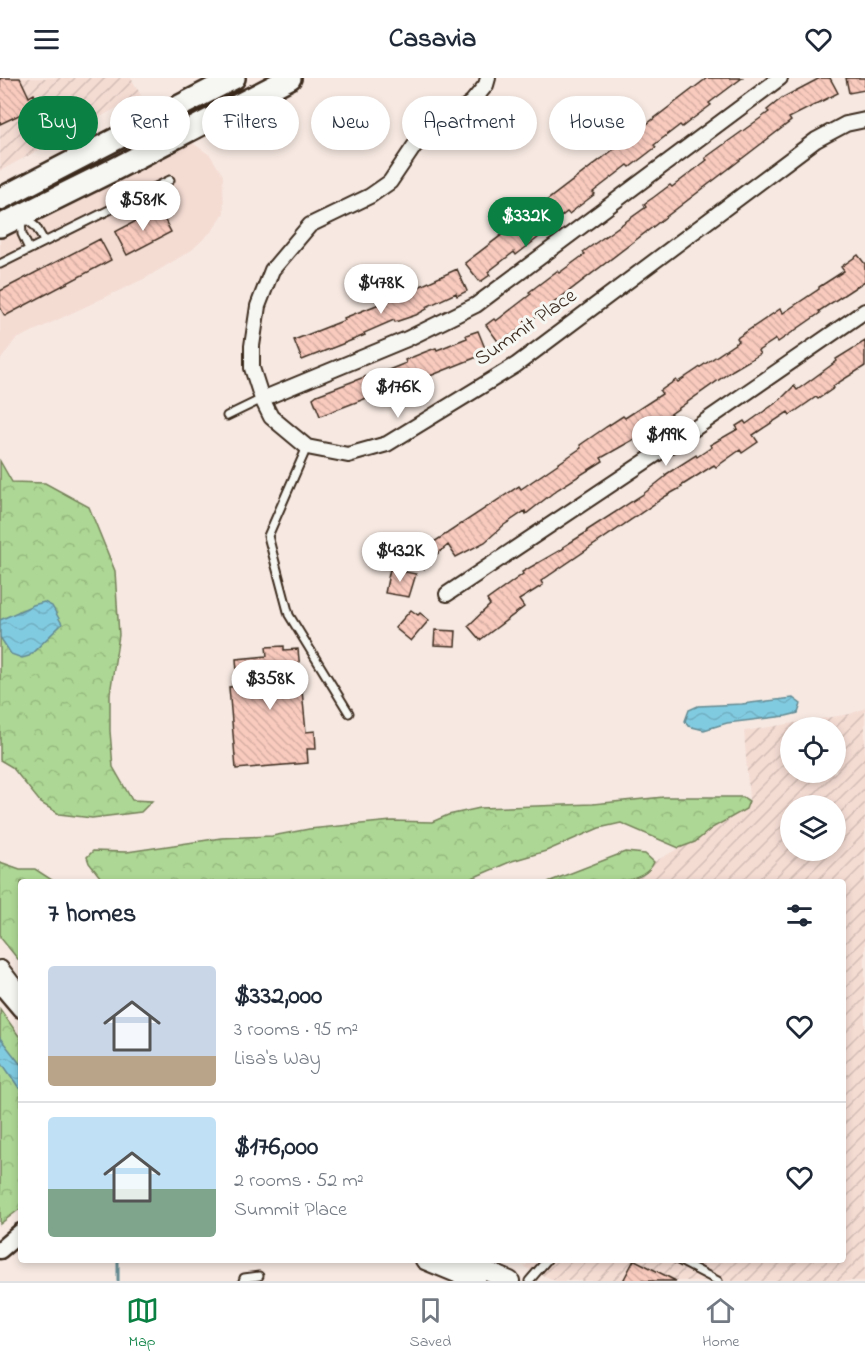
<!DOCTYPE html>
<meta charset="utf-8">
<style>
:root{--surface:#fff;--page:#f6f6f7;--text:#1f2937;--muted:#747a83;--line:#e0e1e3;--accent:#0b8043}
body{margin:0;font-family:"Indie Flower",sans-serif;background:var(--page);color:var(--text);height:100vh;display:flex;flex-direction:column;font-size:22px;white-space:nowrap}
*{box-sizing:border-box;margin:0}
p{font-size:20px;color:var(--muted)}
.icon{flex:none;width:33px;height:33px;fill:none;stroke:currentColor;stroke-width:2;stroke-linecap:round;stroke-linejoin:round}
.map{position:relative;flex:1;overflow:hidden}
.drawer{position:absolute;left:18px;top:801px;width:828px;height:384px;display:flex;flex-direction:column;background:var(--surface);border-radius:6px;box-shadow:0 3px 9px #0003}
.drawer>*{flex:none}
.guide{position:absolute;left:18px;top:18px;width:830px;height:54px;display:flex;gap:12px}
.tools{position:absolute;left:780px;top:639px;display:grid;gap:12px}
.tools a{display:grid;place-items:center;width:66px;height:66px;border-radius:50%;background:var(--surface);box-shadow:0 3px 9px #0003;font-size:30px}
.price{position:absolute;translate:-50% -51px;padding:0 14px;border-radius:21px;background:#fff;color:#222;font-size:20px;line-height:39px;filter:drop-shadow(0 2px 3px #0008)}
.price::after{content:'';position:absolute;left:50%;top:36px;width:18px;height:14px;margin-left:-9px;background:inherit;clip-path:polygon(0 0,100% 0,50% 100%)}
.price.active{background:var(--accent);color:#fff}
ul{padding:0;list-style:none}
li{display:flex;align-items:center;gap:18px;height:150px;padding:0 30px}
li+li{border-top:2px solid var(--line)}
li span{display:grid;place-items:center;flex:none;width:168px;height:120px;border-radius:6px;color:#555}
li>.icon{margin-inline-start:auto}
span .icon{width:72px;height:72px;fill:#fffc;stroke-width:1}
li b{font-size:26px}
h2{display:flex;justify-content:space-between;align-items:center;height:72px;padding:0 30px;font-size:26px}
.tag{padding:0 21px;border-radius:27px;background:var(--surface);box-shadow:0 3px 9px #0003;font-size:21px;line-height:54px}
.tag.active{background:var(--accent);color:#fff}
header{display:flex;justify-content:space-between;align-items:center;height:78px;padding:0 30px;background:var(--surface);font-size:27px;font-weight:800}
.menu{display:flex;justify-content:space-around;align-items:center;height:84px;border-top:2px solid var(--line);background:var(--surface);font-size:16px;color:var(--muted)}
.menu a{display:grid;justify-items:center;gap:3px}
.menu .active{color:var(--accent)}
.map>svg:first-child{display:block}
.built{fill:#f4dcd3}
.industrial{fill:url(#industrial-furrows);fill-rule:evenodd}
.forest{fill:url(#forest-crowns);stroke:#748059;stroke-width:1.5}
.water{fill:url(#water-waves);stroke:#658b93;stroke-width:1.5}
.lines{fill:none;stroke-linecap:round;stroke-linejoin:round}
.stream{stroke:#658b93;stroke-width:3}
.building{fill:url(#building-back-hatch);stroke:#3b2a1e;stroke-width:1.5}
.service-casing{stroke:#3b2a1e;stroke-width:11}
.minor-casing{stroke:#3b2a1e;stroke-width:18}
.tertiary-casing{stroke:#3b2a1e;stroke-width:21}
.secondary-casing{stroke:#3b2a1e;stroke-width:22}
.trunk-casing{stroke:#3b2a1e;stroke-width:26}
.service{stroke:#f6f6f2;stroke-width:7}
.minor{stroke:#f6f6f2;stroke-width:14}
.tertiary{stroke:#f6f6f2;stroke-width:16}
.secondary{stroke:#f6f6f2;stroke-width:18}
.trunk{stroke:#f6f6f2;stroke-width:21}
.labels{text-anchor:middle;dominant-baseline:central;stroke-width:6;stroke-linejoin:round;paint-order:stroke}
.street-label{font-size:21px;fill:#3b2a1e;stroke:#f6f6f2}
</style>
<header><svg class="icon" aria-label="menu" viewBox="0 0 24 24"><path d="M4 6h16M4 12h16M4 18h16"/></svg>Casavia<svg class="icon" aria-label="heart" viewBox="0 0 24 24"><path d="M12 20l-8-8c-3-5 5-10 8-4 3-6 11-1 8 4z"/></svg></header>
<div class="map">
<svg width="865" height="1203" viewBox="0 0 865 1203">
<defs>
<pattern id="industrial-furrows" width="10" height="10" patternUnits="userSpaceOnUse" patternTransform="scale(1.5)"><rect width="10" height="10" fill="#f4dcd3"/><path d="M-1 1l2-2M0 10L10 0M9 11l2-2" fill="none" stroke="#d2bdb5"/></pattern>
<pattern id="forest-crowns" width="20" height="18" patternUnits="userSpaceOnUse" patternTransform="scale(1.5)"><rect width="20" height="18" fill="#add794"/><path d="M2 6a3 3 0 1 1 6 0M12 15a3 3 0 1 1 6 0" fill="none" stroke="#96b97f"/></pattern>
<pattern id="water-waves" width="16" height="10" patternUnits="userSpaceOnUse" patternTransform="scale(1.5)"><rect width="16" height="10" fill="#81cbe1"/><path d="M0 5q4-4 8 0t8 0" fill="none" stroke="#70aec1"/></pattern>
<pattern id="building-back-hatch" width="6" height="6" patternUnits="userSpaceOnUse" patternTransform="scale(1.5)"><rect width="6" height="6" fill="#f9cabe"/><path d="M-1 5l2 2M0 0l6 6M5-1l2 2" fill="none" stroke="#d6aea3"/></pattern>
</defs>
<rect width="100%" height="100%" fill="#f7e9e2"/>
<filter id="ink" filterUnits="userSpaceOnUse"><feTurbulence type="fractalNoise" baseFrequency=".0167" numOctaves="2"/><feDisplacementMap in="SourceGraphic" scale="12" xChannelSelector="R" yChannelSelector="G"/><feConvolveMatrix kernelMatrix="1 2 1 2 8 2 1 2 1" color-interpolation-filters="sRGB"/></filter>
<g filter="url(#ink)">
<!-- built -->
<path class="built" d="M 190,63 L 210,77 L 223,97 L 224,135 L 213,152 L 192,172 L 146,200 L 15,262 L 0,283 L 0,158 Z"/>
<!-- industrial -->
<path class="industrial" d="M 0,0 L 131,0 L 141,17 L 0,93 Z
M 865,630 L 865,1203 L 556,1203 L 524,1189 L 532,1182 L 843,1182 L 843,804 L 625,804 L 642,798 L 651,791 L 654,784 L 679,770 L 695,764 L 712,750 L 746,731 L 749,723 L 744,653 L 850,636 ZM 790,650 L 836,650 L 836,694 L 790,694 ZM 790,728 L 836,728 L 836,772 L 790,772 Z"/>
<!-- forest -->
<path class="forest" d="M 0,383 L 12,404 L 45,405 L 89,429 L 115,493 L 119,557 L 110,616 L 110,653 L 113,689 L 132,722 L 152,723 L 141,734 L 92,740 L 59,736 L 41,725 L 12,689 L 0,682 Z
M 664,719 L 743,719 L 749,723 L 746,731 L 712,750 L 695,764 L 679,770 L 621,745 L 599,750 L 546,773 L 512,783 L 463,804 L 104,804 L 89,785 L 87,779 L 93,773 L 127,774 L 221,760 L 272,758 L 309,751 L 392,743 L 432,744 L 448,737 L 480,730 L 593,726 Z
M 625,774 L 645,776 L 654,784 C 642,814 575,804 548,804 Z
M 0,784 L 20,791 L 35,791 L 55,804 L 21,804 L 21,885 L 0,859 Z
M 0,931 L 21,961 L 21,1130 L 0,1146 Z"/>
<!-- water -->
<path class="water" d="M 44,524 L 52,528 L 62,546 L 29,578 L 22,580 L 11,576 L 0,559 L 0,542 L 33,527 Z
M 793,620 L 801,626 L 798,635 L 786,638 L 727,645 L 704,652 L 688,648 L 685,643 L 689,632 L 698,628 L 742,626 Z
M 0,960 L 21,987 L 21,1013 L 0,982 Z"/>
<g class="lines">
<!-- stream -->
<path class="stream" d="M 118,1203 L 118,1182"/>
</g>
<!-- building -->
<path class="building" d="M 0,0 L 20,0 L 29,19 L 34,16 L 38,24 L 32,27 L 34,30 L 0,46 Z
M 707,0 L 742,0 L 709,25 L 711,27 L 691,42 L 682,49 L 680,47 L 654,67 L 656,69 L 630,89 L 628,87 L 593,114 L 595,116 L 578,129 L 569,136 L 567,134 L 541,154 L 543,156 L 516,177 L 514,174 L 488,194 L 490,197 L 480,204 L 465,185 Z
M 820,0 L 830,0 L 838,15 L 789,40 L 791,43 L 500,266 L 486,247 L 494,241 L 496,243 L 531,216 L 529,214 L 557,193 L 559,195 L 585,176 L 583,174 L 646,129 L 644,126 L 654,119 L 670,107 L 672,109 L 707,82 L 705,80 L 769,34 L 767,32 L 782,20 Z
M 846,0 L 865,0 L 865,12 L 849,15 Z
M 159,131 L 171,154 L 127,177 L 115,154 Z
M 100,161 L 111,182 L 5,238 L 0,229 L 0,213 Z
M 858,177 L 865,186 L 865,203 L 819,233 L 820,235 L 778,264 L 776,261 L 758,273 L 760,276 L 733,292 L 638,359 L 601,380 L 603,383 L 558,411 L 526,436 L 525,433 L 504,447 L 485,464 L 456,479 L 448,467 L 430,482 L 432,484 L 424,491 L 408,472 L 424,458 L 431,466 L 519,408 L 521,411 L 581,370 L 580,367 L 606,349 L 623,338 L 625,340 L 662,316 L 660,313 L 676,302 L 678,304 L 739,263 L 737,260 L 780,231 L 783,235 L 819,211 L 819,209 L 844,193 L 841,189 Z
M 457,191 L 467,213 L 457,218 L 456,215 L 426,229 L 427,231 L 416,237 L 395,244 L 394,242 L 364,255 L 365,257 L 302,282 L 294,262 L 345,242 L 344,240 L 397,219 Z
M 478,253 L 487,275 L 373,321 L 372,318 L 320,338 L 313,320 L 317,317 L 375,295 L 376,297 L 406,285 L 405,282 L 425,274 L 436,270 L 437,272 L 467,260 L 466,257 Z
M 865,263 L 865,288 L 833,308 L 834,310 L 818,321 L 816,319 L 790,337 L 788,334 L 753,357 L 758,364 L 742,375 L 740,372 L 716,389 L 714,387 L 681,408 L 682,409 L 666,418 L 541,503 L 543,507 L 519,522 L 524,529 L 480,562 L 468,548 L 490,527 L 487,522 L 523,496 L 522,494 L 564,470 L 563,469 L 587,454 L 586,453 L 642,417 L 666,398 L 665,397 L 696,377 L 697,379 L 712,369 L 710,367 L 738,351 L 736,348 L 744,343 L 746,346 L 780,322 L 794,308 L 797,312 L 837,283 L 836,281 Z
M 390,491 L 416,496 L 409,519 L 385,515 Z
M 411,532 L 418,537 L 420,535 L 429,542 L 411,563 L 395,550 Z
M 435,552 L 456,553 L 455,568 L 434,567 Z
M 284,568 L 284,572 L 298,571 L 306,654 L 315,653 L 316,671 L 307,671 L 308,685 L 236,691 L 229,609 L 238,608 L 236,581 L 267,578 L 266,569 Z
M 634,1182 L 635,1182 L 676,1203 L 623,1203 Z"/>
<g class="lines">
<!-- service casing -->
<g class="service-casing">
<path id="service" d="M 25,140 L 36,149 L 44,163
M 21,142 L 22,156 L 29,171
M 0,186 L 170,102
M 227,338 L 262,321
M 307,369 L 268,458 L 289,537 L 349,635
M 678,1182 L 718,1203
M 243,1203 L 244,1200 L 259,1198
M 529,1203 L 547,1182"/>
</g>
<!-- minor casing -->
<g class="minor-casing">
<path id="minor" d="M 488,0 L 486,7 L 472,24 L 415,67 L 390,104 L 370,118 L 310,147 L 272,192 L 258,228 L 252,268 L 252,290 L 262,321 L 271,339 L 307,369 L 348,377 L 387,366 L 516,287 L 816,62 L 846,46 L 865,42
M 262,321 L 407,261 L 476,227 L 780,0
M 447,516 L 691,353 L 865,233"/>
</g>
<!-- tertiary casing -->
<g class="tertiary-casing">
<path id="tertiary" d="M 4,911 L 21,931
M 0,1172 L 21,1154"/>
</g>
<!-- secondary casing -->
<g class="secondary-casing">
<path id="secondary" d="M 0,892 L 21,919
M 425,1182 L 476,1203
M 461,1182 L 510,1203"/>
</g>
<!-- trunk casing -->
<g class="trunk-casing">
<path id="trunk" d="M 0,121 L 234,0
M 0,148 L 115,91 L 290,0"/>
</g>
<!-- service -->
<use href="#service" class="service"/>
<!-- minor -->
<use href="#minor" class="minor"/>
<!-- tertiary -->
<use href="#tertiary" class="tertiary"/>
<!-- secondary -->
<use href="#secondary" class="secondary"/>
<!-- trunk -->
<use href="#trunk" class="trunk"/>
</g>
</g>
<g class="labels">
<!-- street labels -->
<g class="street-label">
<text transform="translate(526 250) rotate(-35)">Summit Place</text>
</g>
</g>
</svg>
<div class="tools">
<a><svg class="icon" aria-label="locate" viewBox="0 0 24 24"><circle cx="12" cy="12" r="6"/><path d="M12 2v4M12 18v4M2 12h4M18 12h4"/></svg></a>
<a><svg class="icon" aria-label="layers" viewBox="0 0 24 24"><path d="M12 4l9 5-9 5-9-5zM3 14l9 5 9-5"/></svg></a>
</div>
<b class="price" style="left:143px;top:154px">$581K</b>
<b class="price active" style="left:526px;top:170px">$332K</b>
<b class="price" style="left:381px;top:237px">$478K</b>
<b class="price" style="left:398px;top:341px">$176K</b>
<b class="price" style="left:666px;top:389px">$199K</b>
<b class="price" style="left:400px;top:505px">$432K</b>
<b class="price" style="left:270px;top:633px">$358K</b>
<div class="guide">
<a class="tag active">Buy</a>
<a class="tag">Rent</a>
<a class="tag">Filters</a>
<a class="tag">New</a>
<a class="tag">Apartment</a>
<a class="tag">House</a>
</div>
<section class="drawer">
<h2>7 homes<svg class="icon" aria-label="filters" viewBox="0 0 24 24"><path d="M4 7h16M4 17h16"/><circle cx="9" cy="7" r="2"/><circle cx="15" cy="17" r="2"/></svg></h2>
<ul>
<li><span style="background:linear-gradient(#c9d6e8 75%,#b9a48a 0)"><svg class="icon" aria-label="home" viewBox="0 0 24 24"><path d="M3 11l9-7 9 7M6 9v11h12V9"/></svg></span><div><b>$332,000</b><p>3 rooms · 95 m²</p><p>Lisa's Way</p></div><svg class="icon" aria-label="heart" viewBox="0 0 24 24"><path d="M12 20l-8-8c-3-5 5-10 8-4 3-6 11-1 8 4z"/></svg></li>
<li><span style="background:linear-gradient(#bfe0f5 60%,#7fa58c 0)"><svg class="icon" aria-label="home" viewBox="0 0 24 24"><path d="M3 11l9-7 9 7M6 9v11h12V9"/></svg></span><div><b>$176,000</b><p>2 rooms · 52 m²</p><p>Summit Place</p></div><svg class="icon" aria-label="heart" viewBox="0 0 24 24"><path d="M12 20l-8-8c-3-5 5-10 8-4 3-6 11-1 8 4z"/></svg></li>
</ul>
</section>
</div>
<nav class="menu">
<a class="active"><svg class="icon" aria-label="map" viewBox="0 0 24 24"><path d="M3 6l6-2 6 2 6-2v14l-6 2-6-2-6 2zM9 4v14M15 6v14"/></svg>Map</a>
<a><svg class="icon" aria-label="saved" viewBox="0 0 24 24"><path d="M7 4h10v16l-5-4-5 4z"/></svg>Saved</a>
<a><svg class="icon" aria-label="home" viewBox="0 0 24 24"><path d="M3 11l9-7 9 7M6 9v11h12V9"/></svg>Home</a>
</nav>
